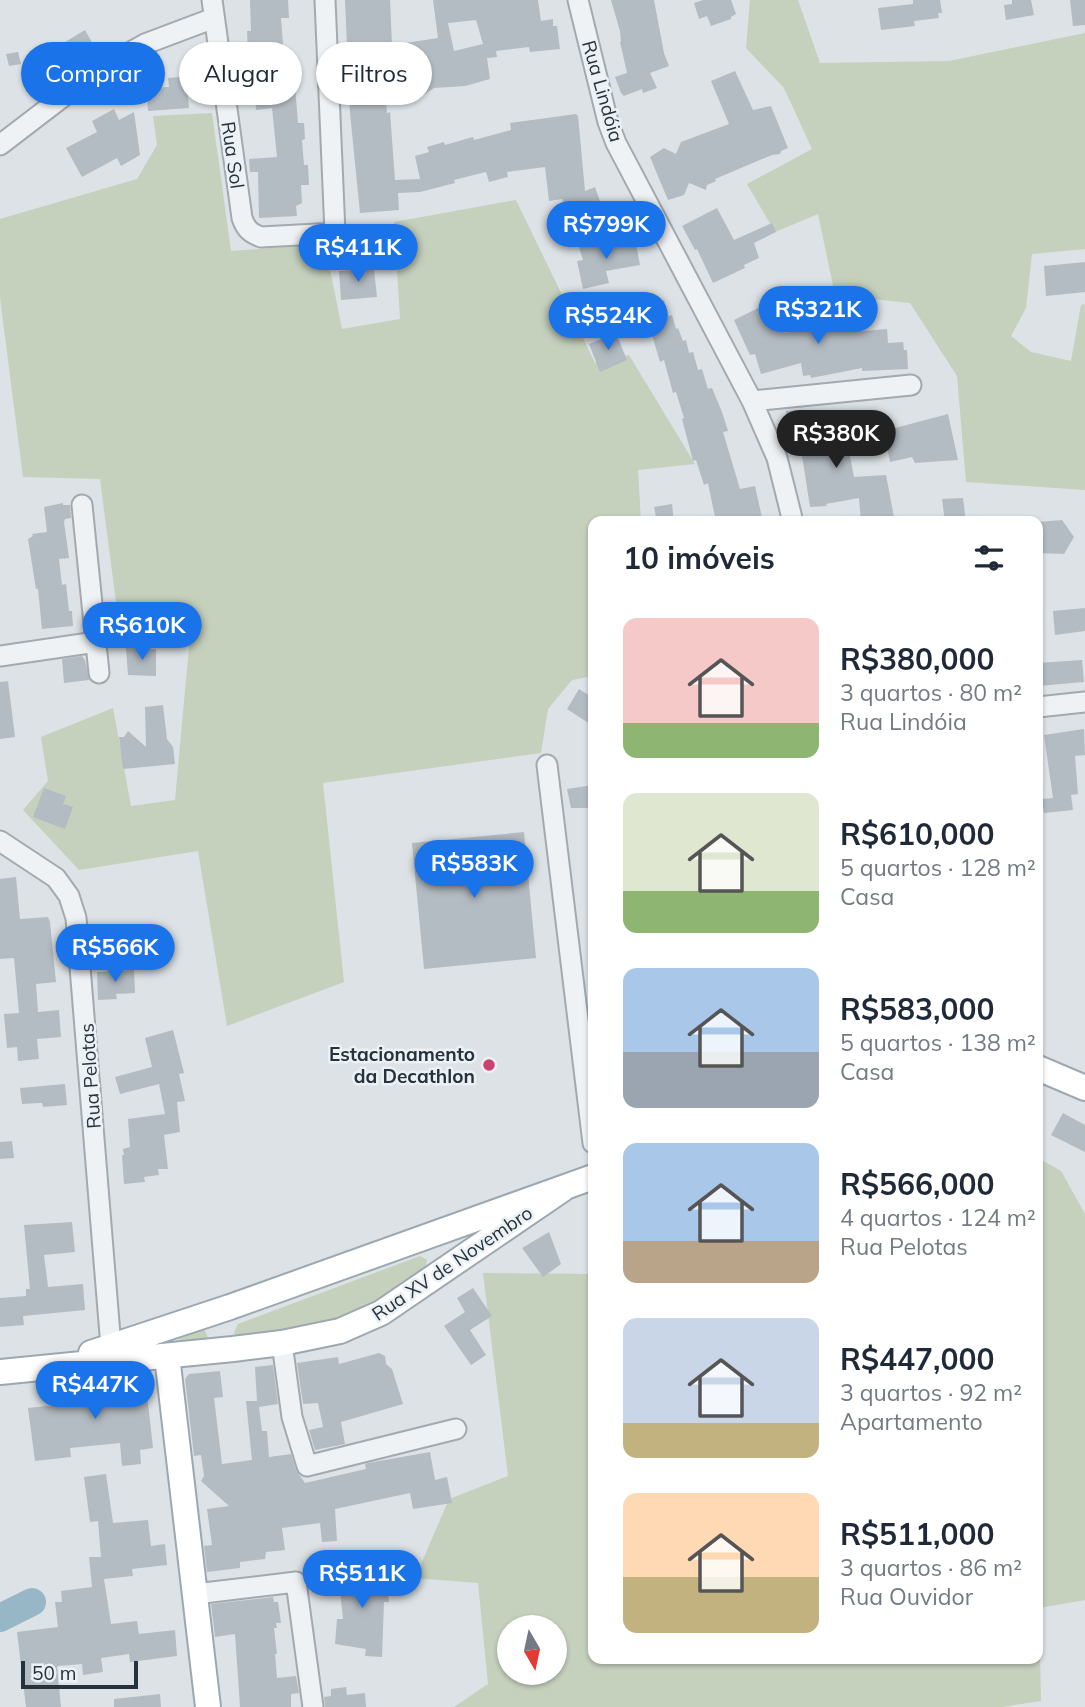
<!DOCTYPE html>
<html lang="pt">
<meta charset="utf-8">
<style>
:root{--surface:#fff;--page:#f2f2f3;--text:#1f2937;--muted:#747a83;--accent:#1a73e8}
body{margin:0;font-family:Mulish,sans-serif;background:var(--page);color:var(--text);height:100vh;display:flex;flex-direction:column;font-size:26px;white-space:nowrap}
*{box-sizing:border-box;margin:0}
p{font-size:23px;color:var(--muted)}
.icon{flex:none;width:38px;height:38px;fill:none;stroke:currentColor;stroke-width:2;stroke-linecap:round;stroke-linejoin:round}
.map{position:relative;flex:1;overflow:hidden}
.panel{position:absolute;left:588px;top:516px;width:455px;height:1148px;display:flex;flex-direction:column;background:var(--surface);border-radius:14px;box-shadow:0 2px 5px #0004}
.panel>*{flex:none}
.top-card{position:absolute;left:21px;top:42px;width:462px;height:63px;display:flex;gap:14px}
.needle{width:46px;rotate:171deg}
.controls{position:absolute;left:497px;top:1615px;display:grid;gap:14px}
.controls a{display:grid;place-items:center;width:70px;height:70px;border-radius:50%;background:var(--surface);box-shadow:0 2px 5px #0004;font-size:35px}
.scale{position:absolute;left:21px;bottom:18px;width:117px;box-sizing:border-box;padding-left:7px;border:4px solid #26323c;border-top:0;font-size:19px;line-height:24px;white-space:nowrap;color:#26323c;-webkit-text-stroke:5px #ebf1f4;paint-order:stroke}
.price{position:absolute;translate:-50% -60px;padding:0 16px;border-radius:24px;background:var(--accent);color:#fff;font-size:23px;line-height:46px;filter:drop-shadow(0 2px 4px #0008)}
.price::after{content:'';position:absolute;left:50%;top:42px;width:21px;height:16px;margin-left:-10px;background:inherit;clip-path:polygon(0 0,100% 0,50% 100%)}
.price.current{background:#222;color:#fff}
ul{padding:0;list-style:none}
li{display:flex;align-items:center;gap:21px;height:175px;padding:0 35px}
li span{display:grid;place-items:center;flex:none;width:196px;height:140px;border-radius:14px;color:#555}
li>.icon{margin-inline-start:auto}
span .icon{width:84px;height:84px;fill:#fffc;stroke-width:1}
li b{font-size:30px}
h2{display:flex;justify-content:space-between;align-items:center;height:84px;padding:0 35px;font-size:30px}
.tag{padding:0 24px;border-radius:32px;background:var(--surface);box-shadow:0 2px 5px #0004;font-size:24px;line-height:63px}
.tag.current{background:var(--accent);color:#fff}
.map>svg:first-child{display:block}
.green{fill:#c5d0bd;fill-rule:evenodd}
.lines{fill:none;stroke-linecap:round;stroke-linejoin:round}
.river{stroke:#97b7c6;stroke-width:28}
.building{fill:#b4bcc3;fill-rule:evenodd}
.minor-casing{stroke:#a2aab0;stroke-width:23}
.major-casing{stroke:#9ca8b1;stroke-width:28}
.minor{stroke:#eff2f5;stroke-width:19}
.major{stroke:#fff;stroke-width:24}
.poi-dot{fill:#cb4270;stroke:#ebf1f4;stroke-width:2.5}
.labels{text-anchor:middle;dominant-baseline:central;stroke-width:5;stroke-linejoin:round;paint-order:stroke}
.street-label{font-size:19px;fill:#26323c;stroke:#ebf1f4}
.poi-label{font-size:19px;font-weight:bold;fill:#26323c;stroke:#ebf1f4;text-anchor:end}
</style>
<div class="map">
<svg width="1085" height="1707" viewBox="0 0 1085 1707">
<rect width="100%" height="100%" fill="#dce2e6"/>
<!-- green -->
<path class="green" d="M 750,0 L 798,0 L 820,63 L 949,61 L 1085,33 L 1085,249 L 1032,254 L 1026,308 L 1011,336 L 1031,352 L 1071,361 L 1081,305 L 1085,304 L 1085,490 L 966,482 L 957,376 L 910,303 L 835,295 L 818,214 L 775,232 L 747,184 L 812,149 L 784,88 L 746,48 Z
M 212,113 L 231,251 L 325,244 L 342,329 L 400,319 L 394,222 L 516,200 L 595,363 L 629,355 L 695,464 L 638,470 L 641,521 L 593,522 L 593,676 L 572,680 L 548,709 L 541,753 L 323,783 L 344,982 L 227,1026 L 198,851 L 79,870 L 23,810 L 48,781 L 41,737 L 113,708 L 131,806 L 175,800 L 191,625 L 119,625 L 100,479 L 23,477 L 0,298 L 0,219 L 137,179 L 157,145 L 153,116 Z
M 1038,1158 L 1061,1171 L 1085,1214 L 1085,1600 L 1039,1608 L 1041,1701 L 1002,1707 L 454,1707 L 488,1684 L 478,1583 L 415,1578 L 449,1499 L 508,1476 L 483,1273 L 593,1274 L 593,1659 L 1038,1659 ZM 509,1628 L 555,1628 L 555,1673 L 509,1673 Z
M 420,1256 L 427,1260 L 425,1269 L 348,1322 L 237,1337 L 234,1333 L 238,1324 Z
M 204,1328 L 209,1341 L 175,1344 L 173,1342 Z"/>
<g class="lines">
<!-- river -->
<path class="river" d="M 0,1618 L 32,1602"/>
</g>
<!-- building -->
<path class="building" d="M 250,0 L 288,0 L 289,18 L 281,18 L 284,57 L 285,62 L 299,61 L 300,86 L 295,86 L 298,123 L 304,123 L 305,139 L 302,140 L 304,165 L 308,165 L 309,185 L 301,185 L 302,203 L 296,206 L 297,216 L 259,218 L 258,172 L 250,172 L 249,159 L 277,157 L 272,108 L 256,110 L 255,91 L 269,90 L 267,53 L 248,54 L 247,31 L 251,31 Z
M 345,0 L 390,0 L 392,45 L 438,38 L 433,0 L 538,0 L 541,21 L 553,19 L 553,26 L 557,26 L 560,49 L 530,52 L 529,47 L 496,51 L 497,57 L 487,58 L 490,79 L 465,86 L 434,88 L 423,95 L 413,78 L 384,79 L 387,113 L 390,112 L 395,180 L 420,179 L 415,156 L 429,152 L 427,147 L 444,142 L 445,145 L 473,137 L 474,140 L 511,130 L 510,123 L 576,114 L 578,116 L 585,191 L 595,187 L 606,218 L 573,230 L 562,199 L 549,201 L 545,167 L 507,172 L 508,177 L 489,182 L 486,172 L 454,180 L 455,183 L 420,192 L 398,193 L 399,210 L 360,213 L 350,113 ZM 476,20 L 483,44 L 454,51 L 448,23 Z
M 611,0 L 654,0 L 664,53 L 669,66 L 650,73 L 657,88 L 643,93 L 642,89 L 624,96 L 621,93 L 615,77 L 627,73 L 620,42 L 621,41 L 620,31 Z
M 703,0 L 731,0 L 736,14 L 731,17 L 731,19 L 711,26 L 707,16 L 699,19 L 694,3 Z
M 913,0 L 940,0 L 942,13 L 938,13 L 939,18 L 914,21 L 915,26 L 881,30 L 878,8 L 913,4 Z
M 1012,0 L 1031,0 L 1034,15 L 1006,20 L 1004,5 L 1012,4 Z
M 1070,0 L 1085,0 L 1085,25 L 1073,26 Z
M 85,30 L 94,46 L 62,66 L 52,50 Z
M 18,52 L 21,64 L 9,66 L 6,54 Z
M 735,71 L 753,110 L 771,106 L 788,148 L 781,151 L 780,154 L 772,155 L 715,179 L 716,181 L 707,185 L 706,190 L 689,183 L 684,195 L 668,200 L 650,157 L 664,148 L 676,154 L 681,142 L 729,124 L 711,81 Z
M 191,76 L 192,91 L 188,96 L 189,108 L 148,111 L 146,88 L 169,87 L 168,78 Z
M 114,109 L 119,120 L 134,112 L 140,155 L 121,166 L 117,158 L 82,177 L 66,148 L 97,132 L 92,121 Z
M 717,208 L 734,240 L 772,223 L 776,232 L 754,243 L 759,258 L 744,265 L 745,268 L 713,283 L 697,249 L 695,250 L 682,226 Z
M 635,238 L 640,265 L 606,271 L 609,283 L 583,289 L 577,261 L 583,260 L 579,247 Z
M 1085,262 L 1085,292 L 1046,296 L 1044,266 Z
M 374,269 L 377,297 L 341,300 L 339,271 Z
M 664,300 L 668,316 L 672,315 L 676,329 L 678,328 L 683,341 L 686,340 L 689,353 L 693,352 L 698,370 L 702,369 L 708,389 L 712,388 L 722,412 L 728,431 L 723,432 L 740,489 L 755,486 L 763,522 L 716,522 L 708,483 L 704,485 L 696,460 L 693,461 L 682,419 L 684,418 L 676,392 L 673,393 L 664,360 L 660,362 L 652,335 L 647,336 L 637,308 Z
M 770,302 L 785,333 L 820,323 L 849,321 L 851,332 L 887,329 L 888,343 L 903,342 L 904,350 L 907,350 L 908,369 L 862,371 L 862,368 L 811,378 L 810,375 L 803,376 L 801,363 L 761,374 L 755,354 L 750,355 L 734,320 Z
M 616,333 L 627,360 L 600,372 L 589,344 Z
M 809,410 L 810,413 L 825,412 L 829,449 L 848,446 L 854,477 L 886,475 L 895,522 L 861,522 L 859,498 L 826,504 L 827,506 L 810,507 L 801,449 L 793,450 L 792,435 L 788,436 L 786,411 Z
M 948,414 L 958,460 L 915,463 L 912,457 L 890,462 L 884,431 Z
M 963,498 L 966,522 L 945,522 L 942,499 Z
M 63,503 L 63,505 L 70,505 L 71,518 L 65,519 L 64,522 L 69,558 L 59,559 L 62,585 L 66,584 L 69,611 L 72,611 L 73,626 L 42,629 L 38,589 L 36,589 L 28,539 L 33,536 L 32,534 L 47,532 L 44,507 Z
M 672,504 L 674,522 L 657,522 L 654,507 Z
M 1062,520 L 1074,537 L 1064,554 L 1038,553 L 1038,522 Z
M 1085,608 L 1085,631 L 1055,635 L 1053,611 Z
M 126,648 L 156,649 L 156,676 L 128,675 Z
M 82,656 L 85,660 L 89,680 L 64,683 L 62,659 Z
M 1082,660 L 1084,682 L 1038,686 L 1038,663 Z
M 8,681 L 15,737 L 0,739 L 0,682 Z
M 579,689 L 593,698 L 593,726 L 567,709 Z
M 163,705 L 167,739 L 173,747 L 175,764 L 123,769 L 119,737 L 124,737 L 128,731 L 146,747 L 145,707 Z
M 1084,729 L 1085,755 L 1075,756 L 1078,794 L 1071,795 L 1073,810 L 1044,813 L 1042,799 L 1053,798 L 1044,735 Z
M 593,785 L 593,808 L 571,808 L 567,789 Z
M 44,788 L 66,796 L 63,804 L 73,807 L 65,829 L 33,817 Z
M 524,832 L 536,958 L 424,969 L 412,843 Z
M 16,877 L 20,919 L 48,917 L 50,922 L 56,982 L 36,984 L 38,1012 L 59,1010 L 61,1037 L 37,1039 L 39,1059 L 18,1061 L 17,1047 L 7,1048 L 4,1014 L 19,1013 L 14,958 L 0,959 L 0,879 Z
M 134,970 L 135,993 L 116,994 L 117,999 L 98,1000 L 97,972 Z
M 173,1030 L 184,1073 L 179,1074 L 185,1101 L 177,1102 L 180,1132 L 164,1135 L 168,1169 L 158,1169 L 159,1175 L 144,1177 L 145,1182 L 124,1184 L 122,1155 L 124,1155 L 123,1149 L 130,1147 L 128,1119 L 165,1114 L 159,1084 L 120,1094 L 115,1077 L 152,1067 L 145,1038 Z
M 65,1084 L 67,1105 L 43,1107 L 42,1103 L 39,1103 L 22,1104 L 20,1088 Z
M 1063,1113 L 1085,1125 L 1085,1152 L 1051,1135 Z
M 12,1141 L 14,1158 L 0,1159 L 0,1142 Z
M 72,1222 L 75,1252 L 44,1255 L 48,1287 L 83,1284 L 85,1310 L 23,1316 L 24,1325 L 0,1327 L 0,1298 L 26,1296 L 26,1289 L 30,1289 L 24,1225 Z
M 549,1232 L 561,1264 L 543,1277 L 522,1248 Z
M 473,1288 L 492,1316 L 470,1330 L 486,1355 L 471,1365 L 444,1326 L 465,1312 L 457,1298 Z
M 379,1353 L 385,1356 L 386,1364 L 392,1369 L 403,1404 L 341,1422 L 345,1444 L 315,1450 L 309,1430 L 323,1427 L 318,1403 L 303,1404 L 297,1363 L 338,1357 L 339,1364 Z
M 273,1365 L 278,1404 L 259,1407 L 262,1431 L 267,1431 L 269,1457 L 291,1454 L 296,1470 L 305,1483 L 366,1469 L 365,1464 L 368,1463 L 430,1452 L 435,1480 L 447,1477 L 452,1503 L 413,1509 L 410,1493 L 335,1509 L 337,1541 L 322,1542 L 320,1523 L 282,1528 L 285,1550 L 266,1552 L 265,1559 L 240,1562 L 240,1568 L 207,1572 L 204,1546 L 212,1545 L 207,1509 L 229,1506 L 201,1481 L 204,1476 L 201,1455 L 194,1456 L 185,1379 L 189,1374 L 220,1371 L 223,1397 L 214,1398 L 222,1464 L 252,1460 L 246,1401 L 257,1401 L 255,1367 Z
M 145,1377 L 153,1448 L 140,1450 L 141,1464 L 122,1466 L 120,1443 L 70,1448 L 71,1457 L 35,1461 L 28,1408 L 74,1403 L 71,1384 Z
M 106,1474 L 113,1523 L 148,1520 L 151,1546 L 165,1544 L 167,1565 L 132,1569 L 133,1576 L 104,1579 L 111,1624 L 137,1621 L 139,1634 L 175,1630 L 177,1656 L 130,1662 L 129,1654 L 101,1658 L 103,1672 L 83,1675 L 82,1664 L 57,1666 L 61,1707 L 26,1707 L 17,1632 L 58,1627 L 55,1602 L 62,1602 L 61,1591 L 92,1587 L 89,1557 L 101,1557 L 98,1521 L 90,1522 L 84,1477 Z
M 381,1567 L 383,1589 L 387,1588 L 389,1602 L 384,1602 L 382,1657 L 365,1656 L 366,1649 L 335,1644 L 337,1619 L 343,1619 L 338,1572 Z
M 273,1597 L 274,1602 L 278,1602 L 281,1623 L 276,1623 L 277,1628 L 274,1628 L 277,1654 L 275,1654 L 277,1678 L 296,1676 L 299,1693 L 291,1694 L 291,1707 L 240,1707 L 235,1634 L 215,1637 L 211,1604 Z
M 346,1687 L 347,1695 L 365,1693 L 366,1707 L 325,1707 L 324,1697 L 331,1696 L 331,1689 Z
M 160,1694 L 161,1707 L 114,1707 L 114,1699 Z"/>
<g class="lines">
<!-- minor casing -->
<g class="minor-casing">
<path id="minor" d="M 212,0 L 242,218 C 246,229 250,233 261,237 L 335,233 L 325,0
M 578,0 L 608,122 L 616,143 L 752,401 L 777,458 L 793,522
M 0,145 L 98,70 L 145,44 L 214,18
M 752,401 L 911,385
M 82,505 L 99,673
M 0,656 L 96,642
M 1038,707 L 1085,702
M 547,765 L 593,1143
M 0,841 L 56,878 L 69,896 L 76,918 L 111,1347
M 282,1343 L 292,1417 L 307,1466 L 456,1429
M 195,1594 L 296,1582 L 313,1707"/>
</g>
<!-- major casing -->
<g class="major-casing">
<path id="major" d="M 1038,1068 L 1085,1088
M 91,1353 L 230,1307 L 593,1177
M 167,1356 L 208,1707
M 0,1372 L 233,1349 L 282,1343 L 340,1331 L 381,1313 L 563,1189"/>
</g>
<!-- minor -->
<use href="#minor" class="minor"/>
<!-- major -->
<use href="#major" class="major"/>
</g>
<!-- markers -->
<circle class="poi-dot" cx="489" cy="1065" r="7"/>
<g class="labels">
<!-- street labels -->
<g class="street-label">
<text transform="translate(603 91) rotate(74)">Rua Lindóia</text>
<text transform="translate(233 155) rotate(82)">Rua Sol</text>
<text transform="translate(90 1076) rotate(-94)">Rua Pelotas</text>
<text transform="translate(452 1263) rotate(-34)">Rua XV de Novembro</text>
</g>
<!-- poi labels -->
<g class="poi-label">
<text x="475" y="1054">Estacionamento<tspan x="475" dy="22">da Decathlon</tspan></text>
</g>
</g>
</svg>
<div class="controls">
<a><svg class="needle" viewBox="-14 -14 28 28"><path d="M0-13l5 13h-10z" fill="#e53935"/><path d="M0 13l5-13h-10z" fill="#747a83"/></svg></a>
</div>
<div class="scale">50 m</div>
<b class="price" style="left:606px;top:261px">R$799K</b>
<b class="price" style="left:358px;top:284px">R$411K</b>
<b class="price" style="left:818px;top:346px">R$321K</b>
<b class="price" style="left:608px;top:352px">R$524K</b>
<b class="price current" style="left:836px;top:470px">R$380K</b>
<b class="price" style="left:142px;top:662px">R$610K</b>
<b class="price" style="left:474px;top:900px">R$583K</b>
<b class="price" style="left:115px;top:984px">R$566K</b>
<b class="price" style="left:95px;top:1421px">R$447K</b>
<b class="price" style="left:362px;top:1610px">R$511K</b>
<div class="top-card">
<a class="tag current">Comprar</a>
<a class="tag">Alugar</a>
<a class="tag">Filtros</a>
</div>
<section class="panel">
<h2>10 imóveis<svg class="icon" aria-label="filters" viewBox="0 0 24 24"><path d="M4 7h16M4 17h16"/><circle cx="9" cy="7" r="2"/><circle cx="15" cy="17" r="2"/></svg></h2>
<ul>
<li><span style="background:linear-gradient(#f6c9c9 75%,#8fb573 0)"><svg class="icon" aria-label="home" viewBox="0 0 24 24"><path d="M3 11l9-7 9 7M6 9v11h12V9"/></svg></span><div><b>R$380,000</b><p>3 quartos · 80 m²</p><p>Rua Lindóia</p></div></li>
<li><span style="background:linear-gradient(#dfe7d0 70%,#8fb573 0)"><svg class="icon" aria-label="home" viewBox="0 0 24 24"><path d="M3 11l9-7 9 7M6 9v11h12V9"/></svg></span><div><b>R$610,000</b><p>5 quartos · 128 m²</p><p>Casa</p></div></li>
<li><span style="background:linear-gradient(#a9c7e8 60%,#9aa5b1 0)"><svg class="icon" aria-label="home" viewBox="0 0 24 24"><path d="M3 11l9-7 9 7M6 9v11h12V9"/></svg></span><div><b>R$583,000</b><p>5 quartos · 138 m²</p><p>Casa</p></div></li>
<li><span style="background:linear-gradient(#a9c7e8 70%,#b9a48a 0)"><svg class="icon" aria-label="home" viewBox="0 0 24 24"><path d="M3 11l9-7 9 7M6 9v11h12V9"/></svg></span><div><b>R$566,000</b><p>4 quartos · 124 m²</p><p>Rua Pelotas</p></div></li>
<li><span style="background:linear-gradient(#c9d6e8 75%,#c2b280 0)"><svg class="icon" aria-label="home" viewBox="0 0 24 24"><path d="M3 11l9-7 9 7M6 9v11h12V9"/></svg></span><div><b>R$447,000</b><p>3 quartos · 92 m²</p><p>Apartamento</p></div></li>
<li><span style="background:linear-gradient(#ffd9b3 60%,#c2b280 0)"><svg class="icon" aria-label="home" viewBox="0 0 24 24"><path d="M3 11l9-7 9 7M6 9v11h12V9"/></svg></span><div><b>R$511,000</b><p>3 quartos · 86 m²</p><p>Rua Ouvidor</p></div></li>
</ul>
</section>
</div>
